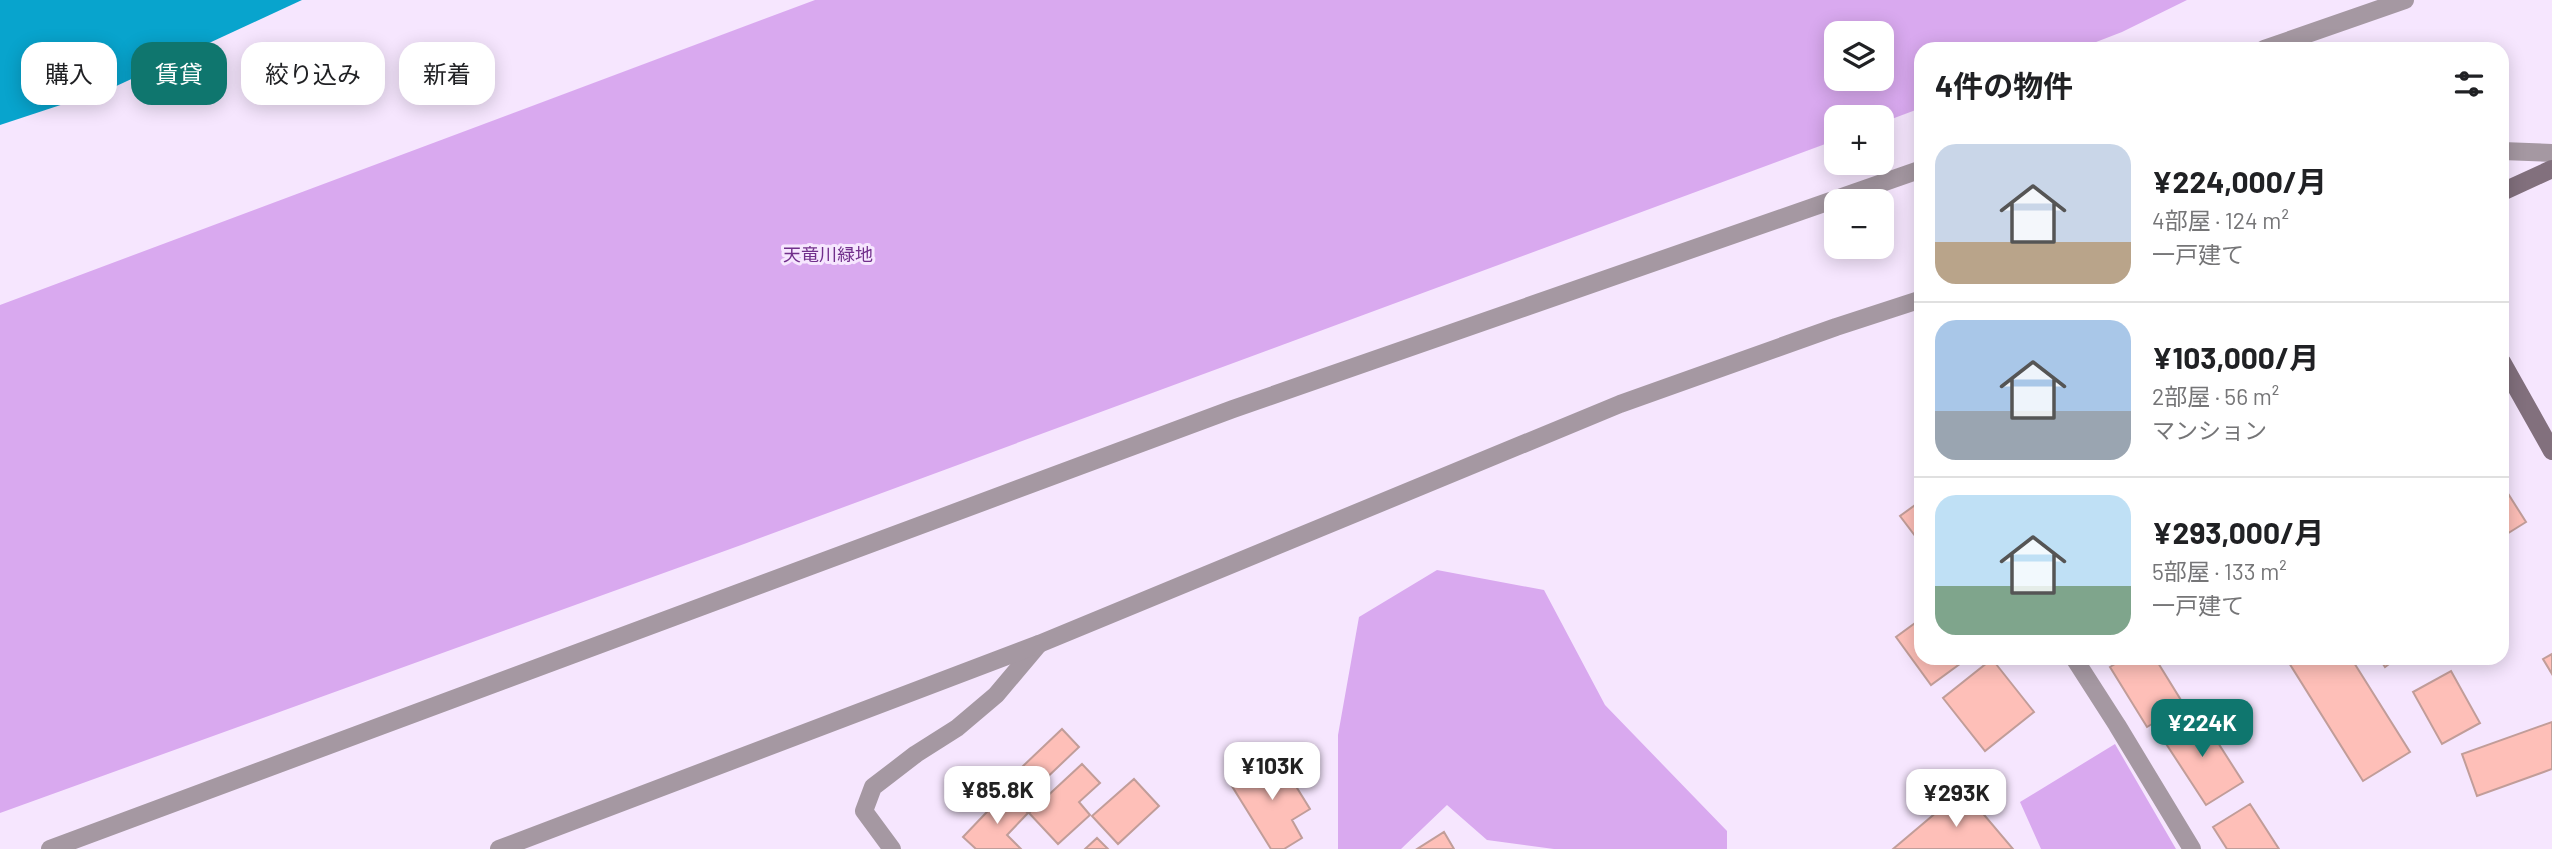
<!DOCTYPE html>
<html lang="ja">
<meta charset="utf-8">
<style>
:root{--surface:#fff;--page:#f2f2f2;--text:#202124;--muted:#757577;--line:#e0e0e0;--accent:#0f766e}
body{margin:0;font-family:Barlow,"Noto Sans JP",sans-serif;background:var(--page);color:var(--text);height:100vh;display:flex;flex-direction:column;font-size:26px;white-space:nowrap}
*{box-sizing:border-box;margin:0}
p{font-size:23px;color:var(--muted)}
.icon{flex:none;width:38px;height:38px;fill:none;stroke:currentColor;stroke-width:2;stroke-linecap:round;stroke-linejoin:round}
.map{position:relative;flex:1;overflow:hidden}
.details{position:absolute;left:1914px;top:42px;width:595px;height:623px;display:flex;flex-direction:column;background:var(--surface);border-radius:21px;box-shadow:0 4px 18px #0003}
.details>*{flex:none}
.top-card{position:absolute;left:21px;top:42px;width:665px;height:63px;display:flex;gap:14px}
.controls{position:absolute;left:1824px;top:21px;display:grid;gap:14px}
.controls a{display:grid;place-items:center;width:70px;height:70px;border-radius:14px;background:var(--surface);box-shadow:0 4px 18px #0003;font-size:35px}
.price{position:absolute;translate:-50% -60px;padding:0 16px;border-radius:14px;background:#fff;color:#222;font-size:23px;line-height:46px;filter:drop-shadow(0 2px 4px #0008)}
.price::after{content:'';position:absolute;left:50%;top:42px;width:21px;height:16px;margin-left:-10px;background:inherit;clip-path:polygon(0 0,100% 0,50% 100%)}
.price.on{background:var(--accent);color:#fff}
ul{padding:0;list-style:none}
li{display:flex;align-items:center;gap:21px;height:175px;padding:0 21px}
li+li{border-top:2px solid var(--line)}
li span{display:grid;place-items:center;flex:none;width:196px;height:140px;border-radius:21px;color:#555}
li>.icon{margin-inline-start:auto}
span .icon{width:84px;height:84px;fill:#fffc;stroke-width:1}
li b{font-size:30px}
h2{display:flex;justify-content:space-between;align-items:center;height:84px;padding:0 21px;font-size:30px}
.tag{padding:0 24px;border-radius:21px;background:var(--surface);box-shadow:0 4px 18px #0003;font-size:24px;line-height:63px}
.tag.on{background:var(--accent);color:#fff}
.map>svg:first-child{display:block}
.green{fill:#d9a9ef;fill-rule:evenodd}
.water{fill:#08a4cd}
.building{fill:#febfb8;stroke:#c19d99;stroke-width:2}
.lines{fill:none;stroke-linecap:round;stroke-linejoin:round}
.service{stroke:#a598a2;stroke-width:18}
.minor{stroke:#a598a2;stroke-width:18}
.tertiary{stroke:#a598a2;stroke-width:18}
.secondary{stroke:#82707d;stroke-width:18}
.labels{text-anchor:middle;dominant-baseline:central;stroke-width:6;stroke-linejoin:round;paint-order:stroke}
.park-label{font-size:18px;fill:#712f8b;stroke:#f6e6fe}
</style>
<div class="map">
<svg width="2552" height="849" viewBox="0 0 2552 849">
<rect width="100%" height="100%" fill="#f6e6fe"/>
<!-- green -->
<path class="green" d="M 815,0 L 2187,0 L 2122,32 L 2078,49 L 1922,49 L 1921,108 L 1881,123 L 1881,117 L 1836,117 L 1836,140 L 744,544 L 0,813 L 0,305 ZM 1836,33 L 1881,33 L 1881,79 L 1836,79 Z
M 1437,570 L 1544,590 L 1605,705 L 1727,831 L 1727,849 L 1554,849 L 1487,840 L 1447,805 L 1401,849 L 1338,849 L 1338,735 L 1359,617 Z
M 2115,744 L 2176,849 L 2041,849 L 2020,802 Z"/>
<!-- water -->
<path class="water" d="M 0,0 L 302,0 L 112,88 L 0,125 Z"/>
<!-- building -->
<path class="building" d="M 2502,484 L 2526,522 L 2502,537 Z
M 1922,500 L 1922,545 L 1900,516 Z
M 1922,618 L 1922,658 L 1968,658 L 1931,685 L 1896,637 Z
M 2552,654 L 2552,674 L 2543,659 Z
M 2125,658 L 2155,658 L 2184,705 L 2147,727 L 2110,667 Z
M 2286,658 L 2351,658 L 2410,752 L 2363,781 Z
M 2379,658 L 2397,658 L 2385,667 Z
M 1992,659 L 2034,712 L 1985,751 L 1943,698 Z
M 2451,671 L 2480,723 L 2442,744 L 2413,692 Z
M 2199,713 L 2243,782 L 2206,805 L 2161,736 Z
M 2552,722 L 2552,769 L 2477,796 L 2462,754 Z
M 1062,729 L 1079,747 L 1039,785 L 1022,767 Z
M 1276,754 L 1310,809 L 1292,820 L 1302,838 L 1284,849 L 1271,849 L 1230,783 Z
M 1082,764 L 1100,783 L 1079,802 L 1090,815 L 1058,844 L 1029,813 Z
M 1134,779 L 1159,806 L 1118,844 L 1092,816 Z
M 1963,790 L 2013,849 L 1893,849 Z
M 1006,792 L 1028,813 L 1007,835 L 1021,849 L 976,849 L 963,837 Z
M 2250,804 L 2279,849 L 2227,849 L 2213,827 Z
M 1444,832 L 1454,849 L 1417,849 Z
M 1097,838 L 1108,849 L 1085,849 Z"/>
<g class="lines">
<!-- service -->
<path class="service" d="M 2264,49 L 2405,0
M 50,849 L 1233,409 L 1922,169"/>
<!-- minor -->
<path class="minor" d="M 2074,658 L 2117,725 L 2192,849
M 892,849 L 864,811 L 873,787 L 916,754 L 957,728 L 996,695 L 1039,644"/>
<!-- tertiary -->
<path class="tertiary" d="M 2502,151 L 2552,153
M 499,849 L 1039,644 L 1620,404 L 1836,327 L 1922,299"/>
<!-- secondary -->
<path class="secondary" d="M 2502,192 L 2552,169
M 2502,362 L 2552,451"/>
</g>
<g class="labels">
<!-- park labels -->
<g class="park-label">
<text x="828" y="254">天竜川緑地</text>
</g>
</g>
</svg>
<div class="controls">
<a><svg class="icon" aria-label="layers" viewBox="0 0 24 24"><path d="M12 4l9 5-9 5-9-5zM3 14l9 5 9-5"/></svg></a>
<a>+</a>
<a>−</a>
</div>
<b class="price on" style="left:2202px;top:759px">¥224K</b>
<b class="price" style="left:1272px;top:802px">¥103K</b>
<b class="price" style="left:997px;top:826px">¥85.8K</b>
<b class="price" style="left:1956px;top:829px">¥293K</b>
<div class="top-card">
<a class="tag">購入</a>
<a class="tag on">賃貸</a>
<a class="tag">絞り込み</a>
<a class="tag">新着</a>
</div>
<section class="details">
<h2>4件の物件<svg class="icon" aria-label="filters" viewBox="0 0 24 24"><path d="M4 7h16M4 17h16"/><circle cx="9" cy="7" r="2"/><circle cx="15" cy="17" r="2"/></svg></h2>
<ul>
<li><span style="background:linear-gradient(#c9d6e8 70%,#b9a48a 0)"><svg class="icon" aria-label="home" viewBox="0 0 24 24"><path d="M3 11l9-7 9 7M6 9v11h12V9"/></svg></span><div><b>¥224,000/月</b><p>4部屋 · 124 m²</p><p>一戸建て</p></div></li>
<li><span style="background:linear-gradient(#a9c7e8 65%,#9aa5b1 0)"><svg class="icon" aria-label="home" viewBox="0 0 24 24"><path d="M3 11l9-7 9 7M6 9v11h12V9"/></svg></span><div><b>¥103,000/月</b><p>2部屋 · 56 m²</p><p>マンション</p></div></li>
<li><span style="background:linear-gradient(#bfe0f5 65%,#7fa58c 0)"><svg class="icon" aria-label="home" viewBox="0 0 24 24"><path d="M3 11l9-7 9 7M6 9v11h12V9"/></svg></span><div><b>¥293,000/月</b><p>5部屋 · 133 m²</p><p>一戸建て</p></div></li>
</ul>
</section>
</div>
